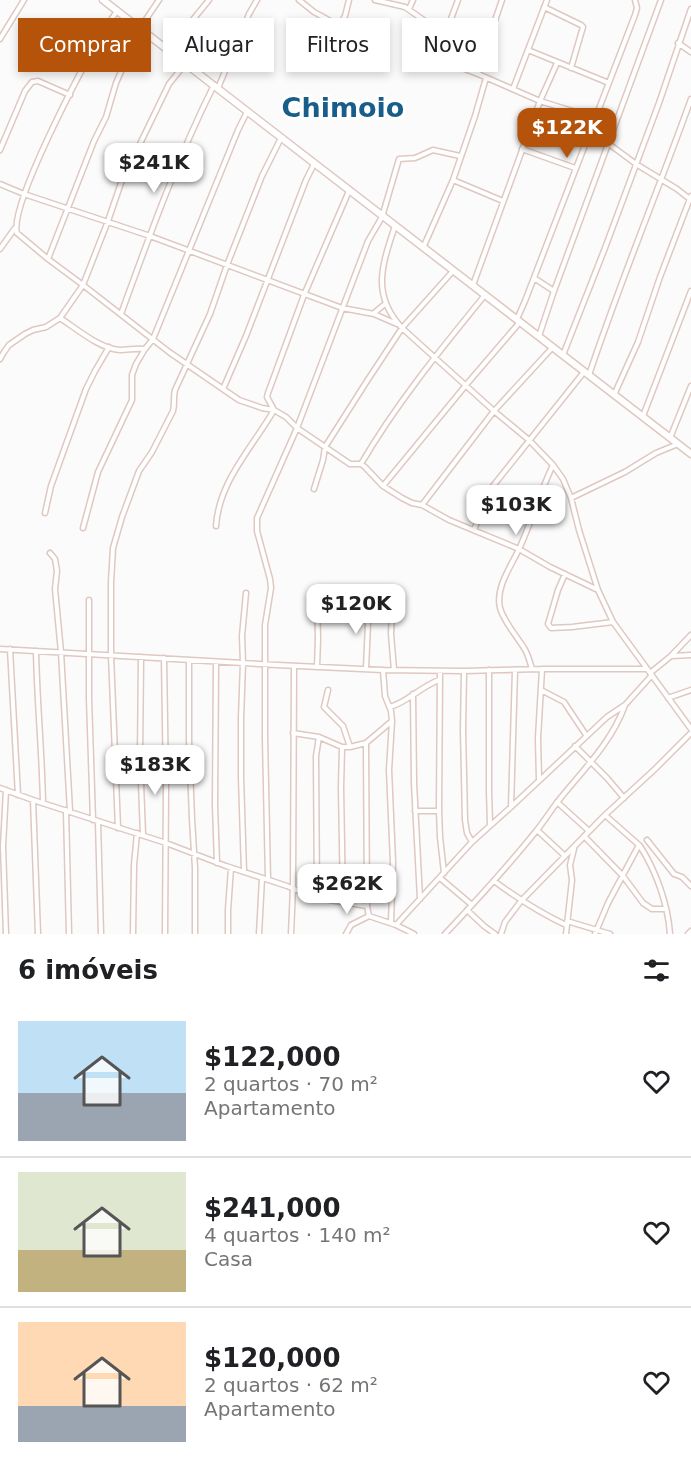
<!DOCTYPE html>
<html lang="pt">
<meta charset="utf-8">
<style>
:root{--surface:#fff;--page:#f2f2f2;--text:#202124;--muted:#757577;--line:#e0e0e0;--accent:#b45309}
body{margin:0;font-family:"DejaVu Sans",sans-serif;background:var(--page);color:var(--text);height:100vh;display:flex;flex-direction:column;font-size:22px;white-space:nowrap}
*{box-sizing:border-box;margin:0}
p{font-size:20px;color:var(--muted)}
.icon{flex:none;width:33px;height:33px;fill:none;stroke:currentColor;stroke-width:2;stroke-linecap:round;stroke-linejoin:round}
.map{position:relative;height:934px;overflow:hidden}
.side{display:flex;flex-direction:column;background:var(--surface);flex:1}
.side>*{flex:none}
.guide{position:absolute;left:18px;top:18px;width:656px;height:54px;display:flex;gap:12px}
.price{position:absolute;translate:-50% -51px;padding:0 14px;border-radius:12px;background:#fff;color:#222;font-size:20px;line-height:39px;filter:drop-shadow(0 2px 3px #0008)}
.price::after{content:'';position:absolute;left:50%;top:36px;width:18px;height:14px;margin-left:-9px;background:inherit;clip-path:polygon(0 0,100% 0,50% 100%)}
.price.current{background:var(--accent);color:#fff}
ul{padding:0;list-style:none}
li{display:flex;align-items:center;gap:18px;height:150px;padding:0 18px}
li+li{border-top:2px solid var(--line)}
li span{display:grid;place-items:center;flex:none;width:168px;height:120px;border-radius:0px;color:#555}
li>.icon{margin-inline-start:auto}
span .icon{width:72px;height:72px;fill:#fffc;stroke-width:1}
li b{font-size:26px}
h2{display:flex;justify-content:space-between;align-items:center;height:72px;padding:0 18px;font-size:26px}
.tag{padding:0 21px;border-radius:0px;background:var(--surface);box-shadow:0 3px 9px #0003;font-size:21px;line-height:54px}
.tag.current{background:var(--accent);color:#fff}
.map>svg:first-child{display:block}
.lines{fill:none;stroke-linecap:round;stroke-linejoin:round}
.street-casing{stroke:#dfc8c1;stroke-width:7}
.secondary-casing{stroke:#dfc8c1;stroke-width:9}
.street{stroke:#fff;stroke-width:4}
.secondary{stroke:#fff;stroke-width:6}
.labels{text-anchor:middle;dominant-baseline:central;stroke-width:6;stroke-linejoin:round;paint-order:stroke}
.town-label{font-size:27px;font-weight:bold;fill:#195d8b;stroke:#fff}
</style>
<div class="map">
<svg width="691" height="934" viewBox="0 0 691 934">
<rect width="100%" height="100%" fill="#fbfbfb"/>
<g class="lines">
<!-- street casing -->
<g class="street-casing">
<path id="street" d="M 299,0 L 314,12 L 336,24 L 340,24 L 345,16 L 349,0
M 375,0 L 405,7 L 445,35 L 446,59 L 462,68 L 478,74
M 502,0 L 481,61 L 478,74 L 540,101 L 595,118
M 544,7 L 581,25 L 583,27 L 571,68
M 409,9 L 413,0
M 117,11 C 111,20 105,28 99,38 C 82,69 9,205 17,233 L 48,259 L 83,285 L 169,352 L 239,400 L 262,408 L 274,410 L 286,417 L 297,428 L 350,464 L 361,464 L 365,467 L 383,486 L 402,498 L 412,503 L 422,505 L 449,520 L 519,549 L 550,567 L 598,590
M 445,35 L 458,0
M 0,39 L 24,0
M 678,43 L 691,52
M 168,50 L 209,0
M 528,50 L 609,83
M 218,88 L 249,14 L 257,0
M 513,89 L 547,0
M 589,133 L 609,144 L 636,164 L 677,189 L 691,200
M 522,149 L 575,168
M 0,150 L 25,91 L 32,82 L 38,81 L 70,95
M 453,180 L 503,201
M 0,184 L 24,194 L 150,236 L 342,308 L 374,314 L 397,324
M 395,226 C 382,265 371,295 402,328 L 494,411 L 529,440 L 553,465 L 563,479 L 571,498 L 579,530 L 598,590 L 613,622 L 691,729
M 423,248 L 453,180 L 475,116 L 486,78
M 0,249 L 15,228
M 48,259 L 94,141 L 106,117 L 116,83 L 140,28 L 159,0
M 534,278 L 554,291
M 473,285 L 540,101 L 557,63
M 374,313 L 385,304
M 121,314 C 149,237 177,159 214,85
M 60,318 C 77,329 100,349 120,350 C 129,350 135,348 145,349
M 517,319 L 525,301 L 635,15 L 637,8 L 635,0
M 539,336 L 554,291 L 661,0
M 563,355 L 605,248 L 659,103 L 691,9
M 0,359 L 4,352 L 9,345 L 25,334 L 33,330 L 46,327 L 60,318 L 83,285 L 108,221 L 121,183 L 169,84 L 185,64
M 589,375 C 620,282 658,191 691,99
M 223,389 L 246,336 L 306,180 L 314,164
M 614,395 L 638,342 L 660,277 L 691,196
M 643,416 L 691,291
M 670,438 L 691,386
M 361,464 C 396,404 441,349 485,295
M 383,486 L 466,385 L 520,322
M 314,489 L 323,460 L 325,447 L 367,381 L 402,328 L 453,271
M 571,498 L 625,472 L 656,453 L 678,444
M 422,505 L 494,411 L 552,348
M 45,513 L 51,486 L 86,389 L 95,371 L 109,347
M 216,526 C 219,481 252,448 274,410 L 267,397 L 268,393 L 304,295 L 349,191
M 83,528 L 98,472 L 132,400 L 132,375 L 136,364 L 145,349 L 153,339 L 238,130 L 247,112
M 474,530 L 487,497 L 493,486 L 584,372
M 50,553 L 55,559 L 57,571 L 55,589 L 61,652 L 70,811
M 565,574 L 558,590 L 548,624 L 551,628 L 572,627 L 613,622
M 89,600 L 89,698 L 93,820
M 317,600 L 318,638 L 317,667
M 392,610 L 391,634 L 394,670
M 0,649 L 277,665 L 383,670 L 464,671 L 542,669 L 647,669
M 10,649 L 18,795
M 36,651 C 37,702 42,752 43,803
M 671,656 L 691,655
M 141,657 L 140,757 L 143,835
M 164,658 L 166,787 L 165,934
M 189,660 L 189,740 L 192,819 L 195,868 L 195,934
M 216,662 L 215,805 L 217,863
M 366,669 L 369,600
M 532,669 C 530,662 528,654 524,648 C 516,635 504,622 500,608 C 495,587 512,565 520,547 C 532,520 540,492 553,465
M 383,670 L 385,696 L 391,711 L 392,721 L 389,770 L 393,862 L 391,923
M 489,670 L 489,790 L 490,825
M 440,671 L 439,811 L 440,837 L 444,873
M 464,671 L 463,730 L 465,820 L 467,833 L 472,842
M 650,673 L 671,656 L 691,635
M 328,690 L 324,707 L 343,726 L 350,747
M 541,690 L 564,702 L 586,735
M 413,694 L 414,783 L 420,899
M 668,698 L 691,690
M 390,707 C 408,702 420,687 439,680
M 293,733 L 319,737 L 342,747 L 350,747 L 366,743 L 392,721
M 366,743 L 367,906
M 575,746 L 607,778 L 624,798
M 342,747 L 341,788 L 343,902
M 539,779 L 538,738 L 542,669
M 0,788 L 33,800 L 166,843 L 226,866 L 287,886 L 317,898 L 367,906 L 369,916 L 396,925 L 414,934
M 6,790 L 3,846 L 6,934
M 33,800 L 38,934
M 557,802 L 589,831
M 511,807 L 515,670
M 66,810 L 69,934
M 415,811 L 439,811
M 98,821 L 101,934
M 118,828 L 111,655 L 111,582 L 113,548 L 122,517 L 139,471 L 152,452 L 173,411 C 175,403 173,397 175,390 L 210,314 L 227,265 L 262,176 L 281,138
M 537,830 L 565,856
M 584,836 L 623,876 L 643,903 L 652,909 L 666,909
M 647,840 L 674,874 L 682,877 L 691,886
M 640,846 C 656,871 668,904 670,934
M 244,872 L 241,777 L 241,718 L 243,663 L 242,636 L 246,593
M 440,878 L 472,905
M 268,879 L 265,738 L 265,625 L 271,588 L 270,579 L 257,531 L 257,518 L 297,428 L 368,241 L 382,217 L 399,159 L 415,158 L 433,150 L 460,156
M 494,881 C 517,898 540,913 566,925
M 317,898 L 316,756 L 319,737
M 467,910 L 484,926 L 495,934
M 567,921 L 610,934
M 396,925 L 472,842 L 511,807 L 607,717 L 625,705 L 652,675
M 133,934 L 134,865 L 137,833
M 228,934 L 228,910 L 231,868
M 259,934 L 262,878
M 291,934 L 293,888 L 294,666
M 346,934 L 351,925 L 369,916
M 445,934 C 477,900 508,866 537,830 C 545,820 551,810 559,800 C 583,770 612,742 625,705
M 501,934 L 505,922 L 521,901 L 605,815 L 655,769 L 691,733
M 566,934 L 572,880 L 570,865 L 574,849
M 595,934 L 608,903 L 639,845 L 605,815
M 688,934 L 691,931"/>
</g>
<!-- secondary casing -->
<g class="secondary-casing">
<path id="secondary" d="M 103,0 L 691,454"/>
</g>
<!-- street -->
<use href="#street" class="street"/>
<!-- secondary -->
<use href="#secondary" class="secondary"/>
</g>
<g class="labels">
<!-- town labels -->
<g class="town-label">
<text x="343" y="107">Chimoio</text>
</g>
</g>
</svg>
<b class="price current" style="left:567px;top:159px">$122K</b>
<b class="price" style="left:154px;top:194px">$241K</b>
<b class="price" style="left:516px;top:536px">$103K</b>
<b class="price" style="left:356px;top:635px">$120K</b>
<b class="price" style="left:155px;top:796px">$183K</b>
<b class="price" style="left:347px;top:915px">$262K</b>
<div class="guide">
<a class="tag current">Comprar</a>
<a class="tag">Alugar</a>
<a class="tag">Filtros</a>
<a class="tag">Novo</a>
</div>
</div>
<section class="side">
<h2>6 imóveis<svg class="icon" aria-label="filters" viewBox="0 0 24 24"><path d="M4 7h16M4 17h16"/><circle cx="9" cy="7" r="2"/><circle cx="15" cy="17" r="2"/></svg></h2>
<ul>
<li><span style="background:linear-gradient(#bfe0f5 60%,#9aa5b1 0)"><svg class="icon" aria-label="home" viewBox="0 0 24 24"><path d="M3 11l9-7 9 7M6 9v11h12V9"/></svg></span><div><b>$122,000</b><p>2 quartos · 70 m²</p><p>Apartamento</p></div><svg class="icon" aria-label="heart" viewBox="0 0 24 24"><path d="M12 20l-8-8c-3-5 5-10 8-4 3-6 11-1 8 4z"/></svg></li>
<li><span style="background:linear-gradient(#dfe7d0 65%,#c2b280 0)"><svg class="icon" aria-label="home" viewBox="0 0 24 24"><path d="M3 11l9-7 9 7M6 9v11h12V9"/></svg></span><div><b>$241,000</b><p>4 quartos · 140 m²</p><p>Casa</p></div><svg class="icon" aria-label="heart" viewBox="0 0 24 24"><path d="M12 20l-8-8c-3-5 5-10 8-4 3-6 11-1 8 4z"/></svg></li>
<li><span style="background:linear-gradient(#ffd9b3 70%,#9aa5b1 0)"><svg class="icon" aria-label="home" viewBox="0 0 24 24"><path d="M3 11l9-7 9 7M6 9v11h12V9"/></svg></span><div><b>$120,000</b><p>2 quartos · 62 m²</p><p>Apartamento</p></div><svg class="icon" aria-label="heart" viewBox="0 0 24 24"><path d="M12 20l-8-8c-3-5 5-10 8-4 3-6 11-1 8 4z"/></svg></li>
</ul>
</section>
